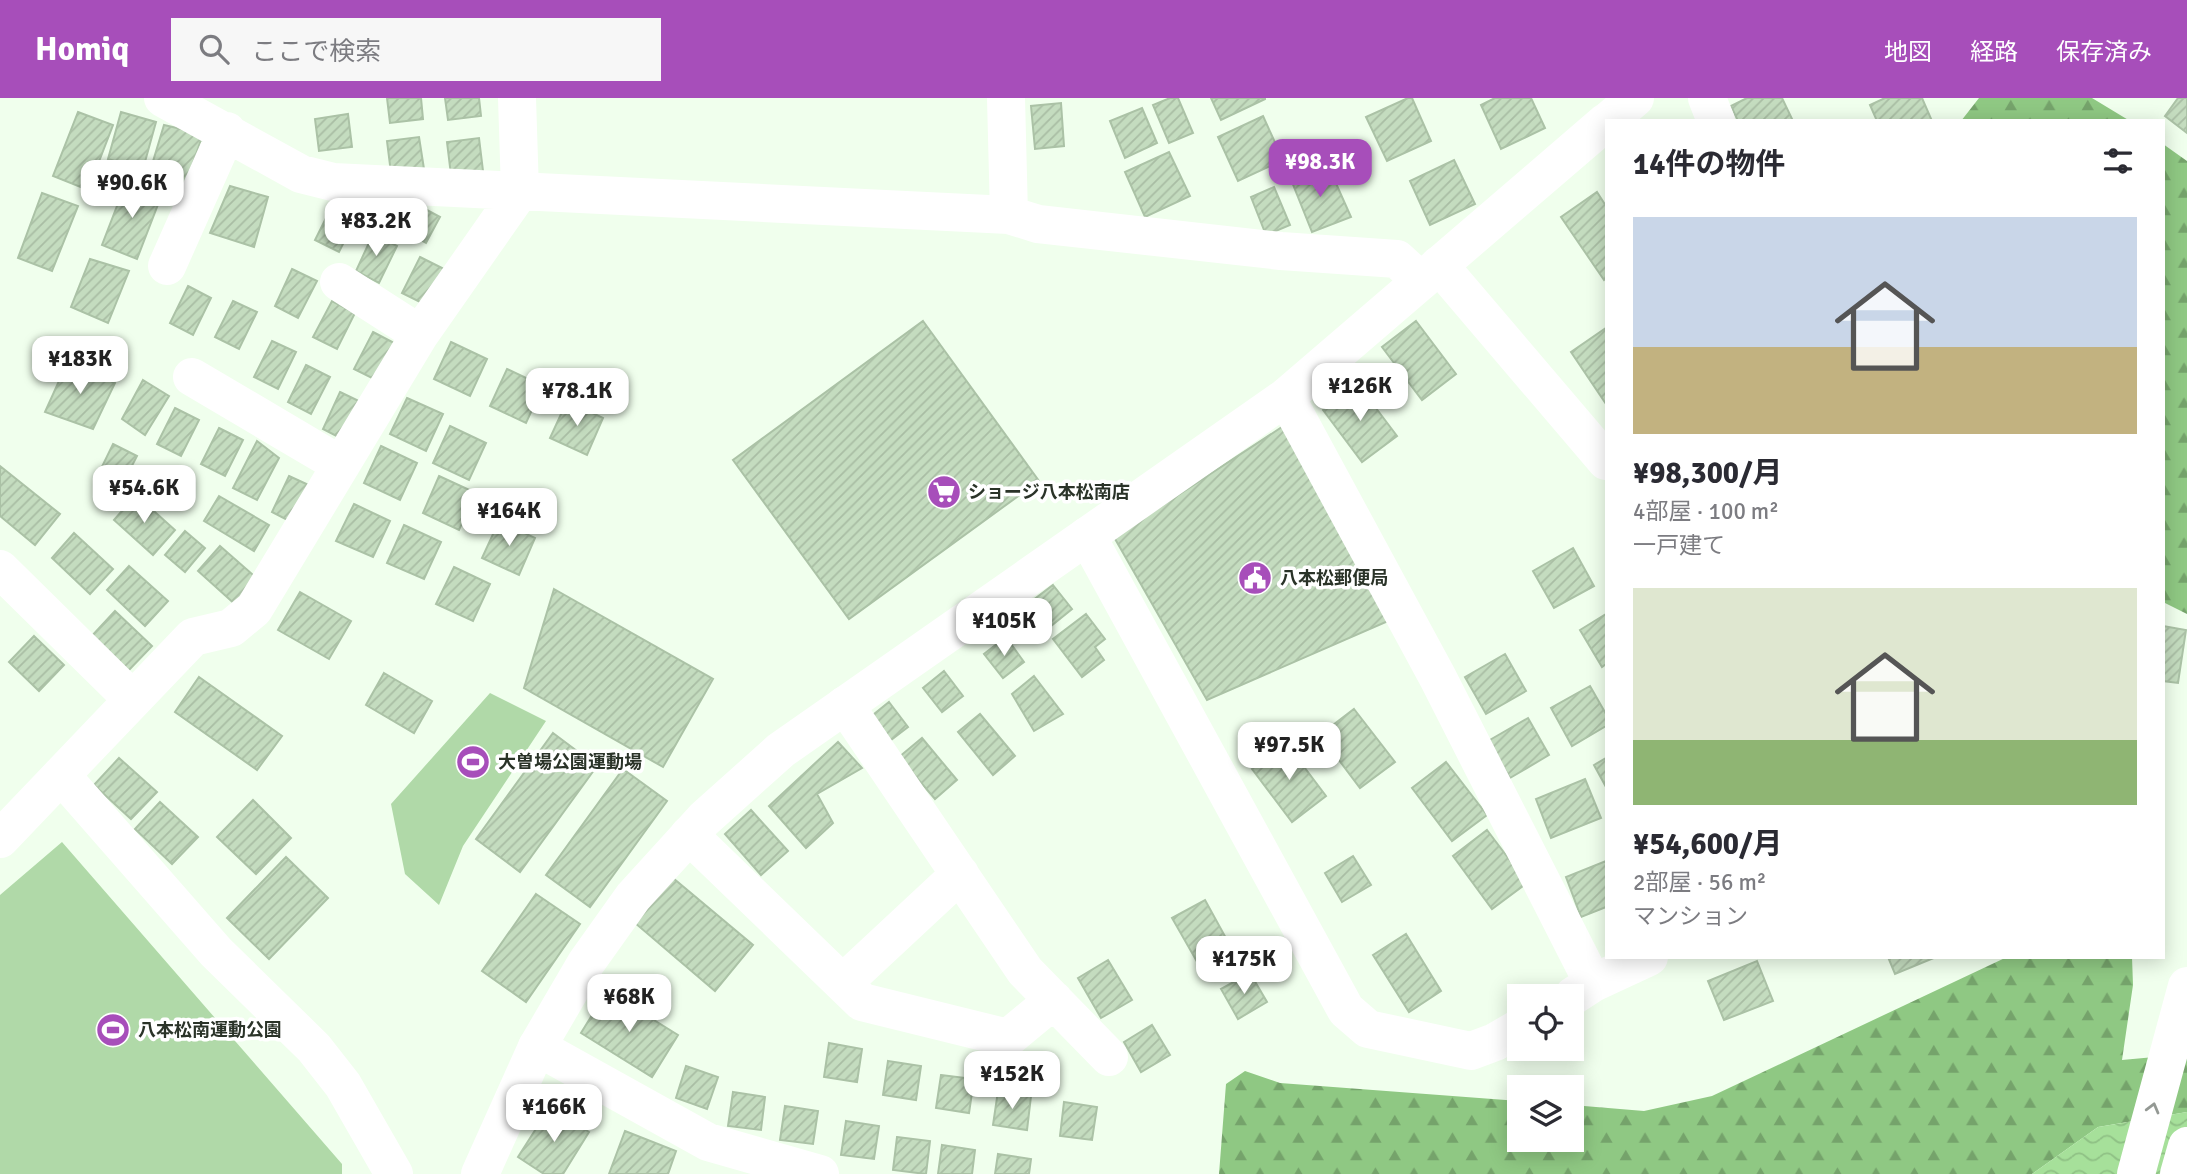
<!DOCTYPE html>
<html lang="ja">
<meta charset="utf-8">
<style>
:root{--surface:#fff;--page:#f7f7f7;--text:#2b2b33;--muted:#7c7c81;--accent:#a74eba}
body{margin:0;font-family:Signika,"Noto Sans JP",sans-serif;background:var(--page);color:var(--text);height:100vh;display:flex;flex-direction:column;font-size:26px;white-space:nowrap}
*{box-sizing:border-box;margin:0}
p{font-size:23px;color:var(--muted)}
.icon{flex:none;width:38px;height:38px;fill:none;stroke:currentColor;stroke-width:2;stroke-linecap:round;stroke-linejoin:round}
.map{position:relative;flex:1;overflow:hidden}
.details{position:absolute;left:1605px;top:21px;width:560px;height:840px;display:flex;flex-direction:column;background:var(--surface);border-radius:0px;box-shadow:0 4px 18px #0003}
.details>*{flex:none}
.controls{position:absolute;left:1507px;top:886px;display:grid;gap:14px}
.controls a{display:grid;place-items:center;width:77px;height:77px;border-radius:0px;background:var(--surface);box-shadow:0 4px 18px #0003;font-size:35px}
.price{position:absolute;translate:-50% -60px;padding:0 16px;border-radius:14px;background:#fff;color:#222;font-size:23px;line-height:46px;filter:drop-shadow(0 2px 4px #0008)}
.price::after{content:'';position:absolute;left:50%;top:42px;width:21px;height:16px;margin-left:-10px;background:inherit;clip-path:polygon(0 0,100% 0,50% 100%)}
.price.active{background:var(--accent);color:#fff}
ul{padding:0;list-style:none}
li{display:grid;align-content:center;gap:14px;height:371px;padding:0 28px}
li span{display:grid;place-items:center;height:217px;border-radius:0px;color:#555}
li>.icon{margin-inline-start:auto}
span .icon{width:126px;height:126px;fill:#fffc;stroke-width:1}
li b{font-size:30px}
h2{display:flex;justify-content:space-between;align-items:center;height:84px;padding:0 28px;font-size:30px}
header{display:flex;align-items:center;gap:42px;box-sizing:border-box;height:98px;padding:0 35px;background:var(--accent);color:#fff}
header strong{font-size:33px}
nav{display:flex;gap:38px;margin-inline-start:auto;font-size:24px}
.search{width:490px;height:63px;background:var(--page);display:flex;align-items:center;gap:18px;box-sizing:border-box;padding:0 24px;border-radius:0px;color:var(--muted);font-size:26px}
.map>svg:first-child{display:block}
.forest{fill:url(#forest-firs)}
.garden{fill:#b0d9a8}
.water{fill:url(#water-waves)}
.building{fill:url(#building-hatch);stroke:#abc2a6;stroke-width:2}
.lines{fill:none;stroke-linecap:round;stroke-linejoin:round}
.street{stroke:#fff;stroke-width:38}
.secondary{stroke:#fff;stroke-width:38}
.highway{stroke:#fff;stroke-width:38}
.oneway{stroke:#949994}
.labels{text-anchor:middle;dominant-baseline:central;stroke-width:7;stroke-linejoin:round;paint-order:stroke}
.poi-label{font-size:18px;font-weight:bold;fill:#2a3328;stroke:#fff;text-anchor:start}
</style>
<header>
<strong>Homiq</strong>
<div class="search"><svg class="icon" aria-label="search" viewBox="0 0 24 24"><circle cx="10" cy="10" r="6"/><path d="M15 15l6 6"/></svg>ここで検索</div>
<nav><a>地図</a><a>経路</a><a>保存済み</a></nav>
</header>
<div class="map">
<svg width="2187" height="1076" viewBox="0 0 2187 1076">
<defs>
<pattern id="forest-firs" width="22" height="20" patternUnits="userSpaceOnUse" patternTransform="scale(1.75)"><rect width="22" height="20" fill="#8fc883"/><path d="M5 1l3.5 6h-7zM16 11l3.5 6h-7z" fill="#75a36b"/></pattern>
<pattern id="water-waves" width="16" height="10" patternUnits="userSpaceOnUse" patternTransform="scale(1.75)"><rect width="16" height="10" fill="#a6e09a"/><path d="M0 5q4-4 8 0t8 0" fill="none" stroke="#8fc185"/></pattern>
<pattern id="building-hatch" width="6" height="6" patternUnits="userSpaceOnUse" patternTransform="scale(1.75)"><rect width="6" height="6" fill="#c4dcbf"/><path d="M-1 1l2-2M0 6l6-6M5 7l2-2" fill="none" stroke="#a9bda4"/></pattern>
</defs>
<rect width="100%" height="100%" fill="#f0ffed"/>
<!-- forest -->
<path class="forest" d="M 1979,0 L 2092,0 L 2130,23 L 1961,23 Z
M 2163,46 L 2187,63 L 2187,516 L 2163,504 Z
M 2007,859 L 2132,859 L 2133,887 L 2122,962 L 2187,956 L 2187,1014 L 2098,1029 L 2032,1076 L 1219,1076 L 1226,986 L 1245,973 L 1280,985 L 1519,1003 L 1519,1041 L 1572,1041 L 1572,1007 L 1644,1013 L 1712,998 Z"/>
<!-- garden -->
<path class="garden" d="M 490,595 L 546,623 L 463,748 L 439,807 L 405,776 L 391,706 Z
M 62,744 L 342,1066 L 342,1076 L 0,1076 L 0,797 Z"/>
<!-- water -->
<path class="water" d="M 2187,1014 L 2187,1076 L 2032,1076 L 2098,1029 Z"/>
<!-- building -->
<path class="building" d="M 387,0 L 421,0 L 423,21 L 390,25 Z
M 445,0 L 479,0 L 481,18 L 448,22 Z
M 1170,0 L 1178,0 L 1193,35 L 1169,45 L 1153,7 Z
M 1211,0 L 1265,0 L 1265,1 L 1221,22 Z
M 1408,0 L 1412,0 L 1431,43 L 1387,63 L 1366,19 Z
M 1495,0 L 1531,0 L 1545,30 L 1501,51 L 1481,7 Z
M 1747,0 L 1782,0 L 1793,23 L 1738,23 L 1731,8 Z
M 1885,0 L 1922,0 L 1932,23 L 1877,23 L 1870,7 Z
M 2178,0 L 2187,0 L 2187,35 L 2165,18 Z
M 1061,5 L 1064,48 L 1035,51 L 1031,8 Z
M 1142,10 L 1157,45 L 1125,60 L 1110,23 Z
M 78,14 L 113,27 L 88,92 L 53,78 Z
M 121,14 L 156,24 L 143,71 L 108,61 Z
M 348,16 L 352,49 L 319,53 L 315,21 Z
M 1263,18 L 1283,62 L 1238,83 L 1218,39 Z
M 164,27 L 203,36 L 183,94 L 148,80 Z
M 419,39 L 424,71 L 391,75 L 387,43 Z
M 479,40 L 483,73 L 451,77 L 447,44 Z
M 1169,54 L 1190,98 L 1145,119 L 1125,74 Z
M 1454,62 L 1475,106 L 1430,127 L 1410,83 Z
M 1330,72 L 1351,119 L 1312,134 L 1290,79 Z
M 127,82 L 162,96 L 137,161 L 102,147 Z
M 230,88 L 268,99 L 254,149 L 210,135 Z
M 1274,89 L 1290,127 L 1266,137 L 1251,99 Z
M 1597,94 L 1606,108 L 1606,180 L 1604,182 L 1561,119 Z
M 42,95 L 78,108 L 52,173 L 18,160 Z
M 397,96 L 440,119 L 426,145 L 383,121 Z
M 333,106 L 357,118 L 339,154 L 315,142 Z
M 373,136 L 397,148 L 379,185 L 356,173 Z
M 420,159 L 444,171 L 426,207 L 402,195 Z
M 90,161 L 129,173 L 108,225 L 71,209 Z
M 292,171 L 317,183 L 298,220 L 275,208 Z
M 188,188 L 211,200 L 193,237 L 170,225 Z
M 233,203 L 257,214 L 239,251 L 215,239 Z
M 332,203 L 355,215 L 337,251 L 313,239 Z
M 923,223 L 1039,383 L 849,521 L 733,362 Z
M 1416,223 L 1456,276 L 1422,302 L 1382,249 Z
M 1606,230 L 1606,306 L 1571,254 Z
M 373,234 L 396,246 L 378,283 L 354,271 Z
M 272,243 L 296,254 L 278,291 L 254,279 Z
M 451,244 L 487,261 L 470,298 L 434,281 Z
M 68,263 L 115,285 L 93,331 L 45,314 Z
M 306,267 L 330,279 L 311,316 L 288,304 Z
M 507,271 L 543,288 L 526,325 L 490,308 Z
M 143,282 L 169,298 L 145,337 L 122,321 Z
M 1357,285 L 1397,338 L 1362,364 L 1323,312 Z
M 340,294 L 365,306 L 346,343 L 323,331 Z
M 407,300 L 443,316 L 426,353 L 390,336 Z
M 567,303 L 603,320 L 587,357 L 550,340 Z
M 175,310 L 199,322 L 181,358 L 157,346 Z
M 1285,327 L 1395,520 L 1207,602 L 1114,439 Z
M 450,328 L 486,345 L 469,382 L 433,365 Z
M 219,330 L 243,342 L 225,378 L 201,366 Z
M 257,343 L 279,360 L 257,402 L 233,390 Z
M 113,346 L 137,358 L 118,395 L 95,383 Z
M 381,348 L 417,365 L 400,402 L 364,385 Z
M 0,368 L 60,416 L 35,447 L 0,418 Z
M 289,378 L 313,389 L 295,426 L 272,414 Z
M 439,378 L 476,395 L 459,432 L 423,415 Z
M 136,397 L 175,432 L 153,457 L 114,422 Z
M 219,398 L 269,427 L 254,453 L 204,423 Z
M 354,406 L 390,423 L 373,459 L 336,443 Z
M 499,423 L 535,440 L 519,477 L 482,460 Z
M 404,427 L 441,444 L 424,481 L 387,465 Z
M 185,433 L 205,450 L 185,474 L 165,457 Z
M 74,435 L 113,471 L 90,496 L 52,460 Z
M 220,448 L 260,483 L 237,508 L 198,473 Z
M 1573,450 L 1594,488 L 1554,510 L 1533,473 Z
M 129,468 L 168,503 L 145,528 L 107,492 Z
M 454,469 L 490,486 L 473,523 L 436,506 Z
M 1053,487 L 1072,511 L 1051,528 L 1032,503 Z
M 554,491 L 713,581 L 663,669 L 524,590 Z
M 300,494 L 351,523 L 329,561 L 278,532 Z
M 115,513 L 152,548 L 126,575 L 89,541 Z
M 1086,516 L 1105,541 L 1095,549 L 1104,562 L 1082,579 L 1053,541 Z
M 1606,516 L 1606,566 L 1602,569 L 1580,532 Z
M 2163,528 L 2186,532 L 2178,585 L 2163,583 Z
M 34,538 L 64,567 L 39,593 L 9,564 Z
M 1006,539 L 1024,564 L 1003,580 L 984,556 Z
M 1505,556 L 1526,593 L 1486,616 L 1465,579 Z
M 944,573 L 963,598 L 942,614 L 923,590 Z
M 384,575 L 432,603 L 414,635 L 366,607 Z
M 1034,578 L 1063,616 L 1034,633 L 1012,596 Z
M 199,579 L 282,638 L 257,672 L 175,614 Z
M 1590,588 L 1606,616 L 1606,628 L 1572,648 L 1551,610 Z
M 889,604 L 908,629 L 887,645 L 868,621 Z
M 1354,611 L 1395,664 L 1360,690 L 1320,637 Z
M 980,616 L 1015,658 L 993,677 L 958,634 Z
M 1528,620 L 1549,657 L 1510,680 L 1488,643 Z
M 553,635 L 597,668 L 520,774 L 476,741 Z
M 922,640 L 957,682 L 935,701 L 899,659 Z
M 838,644 L 862,670 L 817,696 L 833,725 L 806,750 L 769,708 Z
M 1286,645 L 1326,698 L 1292,724 L 1252,671 Z
M 119,660 L 157,694 L 131,721 L 94,687 Z
M 1606,660 L 1606,689 L 1594,667 Z
M 1446,664 L 1487,717 L 1452,743 L 1412,690 Z
M 623,671 L 667,703 L 590,809 L 546,777 Z
M 1585,681 L 1601,720 L 1551,740 L 1536,701 Z
M 253,702 L 291,740 L 256,776 L 217,739 Z
M 160,704 L 198,739 L 172,766 L 135,731 Z
M 751,712 L 788,753 L 761,777 L 725,736 Z
M 1487,732 L 1527,785 L 1492,811 L 1453,758 Z
M 1353,758 L 1371,787 L 1342,804 L 1325,775 Z
M 286,759 L 328,800 L 269,861 L 227,820 Z
M 1606,763 L 1606,809 L 1581,819 L 1566,779 Z
M 673,780 L 753,847 L 715,893 L 635,825 Z
M 536,796 L 580,826 L 526,904 L 482,873 Z
M 1205,802 L 1232,851 L 1200,869 L 1172,820 Z
M 1406,836 L 1441,893 L 1409,914 L 1373,857 Z
M 1888,859 L 1936,859 L 1895,876 Z
M 1108,862 L 1132,902 L 1101,920 L 1078,880 Z
M 1757,863 L 1773,903 L 1724,922 L 1708,883 Z
M 1250,875 L 1267,904 L 1238,921 L 1221,891 Z
M 607,893 L 678,937 L 652,979 L 581,935 Z
M 1152,927 L 1170,957 L 1141,974 L 1124,944 Z
M 829,945 L 862,951 L 857,984 L 824,979 Z
M 888,963 L 921,968 L 916,1002 L 883,997 Z
M 686,968 L 718,979 L 707,1011 L 676,1000 Z
M 941,977 L 974,981 L 969,1015 L 936,1010 Z
M 998,993 L 1031,998 L 1027,1032 L 993,1027 Z
M 733,994 L 765,999 L 761,1032 L 728,1028 Z
M 1064,1004 L 1097,1009 L 1092,1042 L 1060,1038 Z
M 785,1008 L 818,1013 L 813,1046 L 780,1042 Z
M 550,1009 L 589,1034 L 563,1076 L 544,1076 L 518,1059 Z
M 846,1023 L 879,1028 L 874,1061 L 841,1057 Z
M 625,1033 L 676,1053 L 668,1076 L 609,1076 Z
M 897,1039 L 930,1043 L 926,1076 L 893,1072 Z
M 942,1047 L 975,1052 L 972,1076 L 938,1076 Z
M 998,1056 L 1031,1061 L 1029,1076 L 995,1076 Z"/>
<g class="lines">
<!-- street -->
<path class="street" d="M 163,0 L 301,76 L 333,84 L 1009,117 L 1038,126 L 1281,153 L 1397,161 L 1421,183
M 1006,0 L 1009,117
M 1707,0 L 1716,23
M 1439,167 L 1606,363
M 167,168 L 227,33
M 339,184 L 420,236
M 192,279 L 341,367
M 1286,299 L 1438,580 L 1593,885
M 1087,438 L 1346,912 L 1368,931 L 1471,953 L 1495,944 L 1519,930
M 0,471 L 132,601
M 845,607 L 1025,873 L 1109,959
M 61,677 L 216,854 L 314,950 L 343,987 L 394,1076
M 689,737 L 862,904 L 1008,940 L 1054,902
M 0,741 L 193,539 L 231,530 L 254,511 L 420,236 L 520,93 L 517,0
M 843,885 L 960,776
M 1573,898 L 1593,885 L 1649,859
M 537,949 L 708,1044 L 820,1076"/>
<!-- secondary -->
<path class="secondary" d="M 1608,23 L 1635,0
M 480,1076 L 537,949 L 586,865 L 633,799 L 704,721 L 781,652 L 1286,299 L 1606,24"/>
<!-- highway -->
<path class="highway" d="M 2136,1076 L 2187,888
M 2179,1076 L 2187,1048"/>
</g>
<!-- one-way arrows -->
<defs><path id="oneway-chevron" d="M-2-3.5L2.5 0L-2 3.5" fill="none" stroke-width="1.6" stroke-linecap="round" stroke-linejoin="round" transform="scale(1.75)"/></defs>
<use class="oneway" href="#oneway-chevron" transform="translate(2153 1010) rotate(-75)"/>
<!-- icons -->
<defs>
<g id="supermarket-disc" transform="scale(1.75)"><circle r="9.5" fill="#a74eba" stroke="#fff"/><path d="M-6-5.5h2.5l.6 2H6L4.5 2H-2.5L-4.4-4H-6ZM-1.5 3.2a1.3 1.3 0 1 0 .1 0ZM3 3.2a1.3 1.3 0 1 0 .1 0Z" fill="#fff"/></g>
<g id="civic-disc" transform="scale(1.75)"><circle r="9.5" fill="#a74eba" stroke="#fff"/><path d="M-.6-6.5H3V-4.5H.6V-3L4-1V1h2V6H-6V1h2V-1L-.6-3ZM-1.2 2.5V6h2.4V2.5Z" fill="#fff"/></g>
<g id="stadium-disc" transform="scale(1.75)"><circle r="9.5" fill="#a74eba" stroke="#fff"/><path d="M0-5a6.5 5 0 1 0 0 10a6.5 5 0 1 0 0-10ZM-3.5-1.8h7v3.6h-7Z" fill="#fff"/></g>
</defs>
<g fill-rule="evenodd">
<use href="#supermarket-disc" x="944" y="394"/>
<use href="#civic-disc" x="1255" y="480"/>
<use href="#stadium-disc" x="473" y="664"/>
<use href="#stadium-disc" x="113" y="932"/>
</g>
<g class="labels">
<!-- poi labels -->
<g class="poi-label">
<text x="968" y="394">ショージ八本松南店</text>
<text x="1280" y="480">八本松郵便局</text>
<text x="498" y="664">大曽場公園運動場</text>
<text x="138" y="932">八本松南運動公園</text>
</g>
</g>
</svg>
<div class="controls">
<a><svg class="icon" aria-label="locate" viewBox="0 0 24 24"><circle cx="12" cy="12" r="6"/><path d="M12 2v4M12 18v4M2 12h4M18 12h4"/></svg></a>
<a><svg class="icon" aria-label="layers" viewBox="0 0 24 24"><path d="M12 4l9 5-9 5-9-5zM3 14l9 5 9-5"/></svg></a>
</div>
<b class="price active" style="left:1320px;top:101px">¥98.3K</b>
<b class="price" style="left:132px;top:122px">¥90.6K</b>
<b class="price" style="left:376px;top:160px">¥83.2K</b>
<b class="price" style="left:80px;top:298px">¥183K</b>
<b class="price" style="left:1360px;top:325px">¥126K</b>
<b class="price" style="left:577px;top:330px">¥78.1K</b>
<b class="price" style="left:144px;top:427px">¥54.6K</b>
<b class="price" style="left:509px;top:450px">¥164K</b>
<b class="price" style="left:1004px;top:560px">¥105K</b>
<b class="price" style="left:1289px;top:684px">¥97.5K</b>
<b class="price" style="left:1244px;top:898px">¥175K</b>
<b class="price" style="left:629px;top:936px">¥68K</b>
<b class="price" style="left:1012px;top:1013px">¥152K</b>
<b class="price" style="left:554px;top:1046px">¥166K</b>
<section class="details">
<h2>14件の物件<svg class="icon" aria-label="filters" viewBox="0 0 24 24"><path d="M4 7h16M4 17h16"/><circle cx="9" cy="7" r="2"/><circle cx="15" cy="17" r="2"/></svg></h2>
<ul>
<li><span style="background:linear-gradient(#c9d6e8 60%,#c2b280 0)"><svg class="icon" aria-label="home" viewBox="0 0 24 24"><path d="M3 11l9-7 9 7M6 9v11h12V9"/></svg></span><div><b>¥98,300/月</b><p>4部屋 · 100 m²</p><p>一戸建て</p></div></li>
<li><span style="background:linear-gradient(#dfe7d0 70%,#8fb573 0)"><svg class="icon" aria-label="home" viewBox="0 0 24 24"><path d="M3 11l9-7 9 7M6 9v11h12V9"/></svg></span><div><b>¥54,600/月</b><p>2部屋 · 56 m²</p><p>マンション</p></div></li>
</ul>
</section>
</div>
